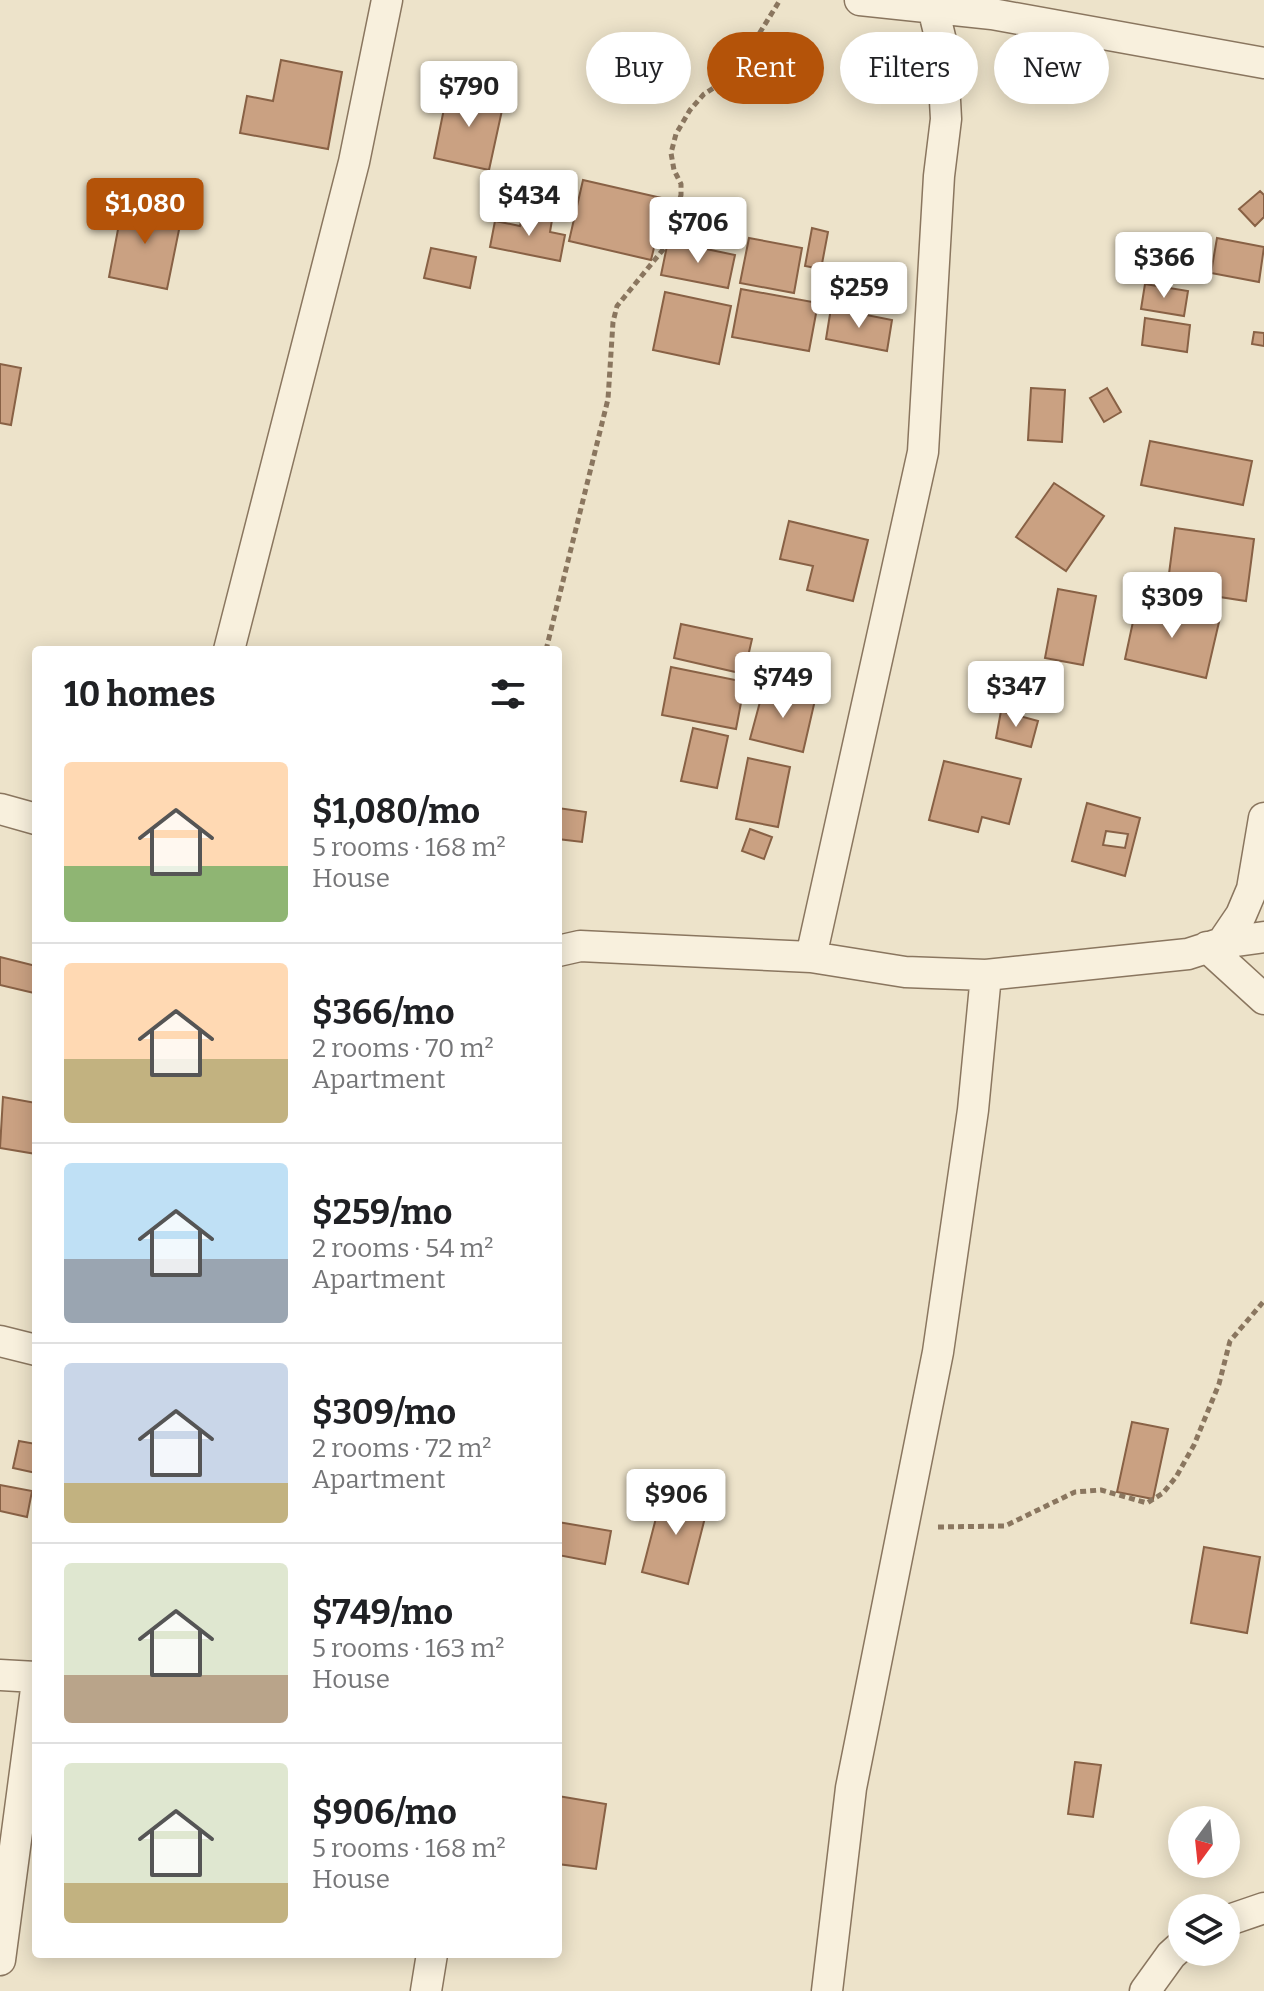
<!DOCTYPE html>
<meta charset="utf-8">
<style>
:root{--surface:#fff;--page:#f6f6f6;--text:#202124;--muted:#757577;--line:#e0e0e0;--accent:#b45309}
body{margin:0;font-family:Bitter,serif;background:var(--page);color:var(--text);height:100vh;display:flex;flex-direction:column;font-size:30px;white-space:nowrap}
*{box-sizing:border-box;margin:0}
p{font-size:26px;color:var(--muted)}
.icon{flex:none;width:44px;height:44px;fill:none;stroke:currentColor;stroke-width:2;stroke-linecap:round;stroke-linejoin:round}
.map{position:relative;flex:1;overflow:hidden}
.sheet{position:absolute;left:32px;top:646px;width:530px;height:1312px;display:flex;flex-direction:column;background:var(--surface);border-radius:8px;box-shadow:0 4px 20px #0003}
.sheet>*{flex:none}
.banner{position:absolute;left:586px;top:32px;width:558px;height:72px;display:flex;gap:16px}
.needle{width:52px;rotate:195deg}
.controls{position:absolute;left:1168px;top:1806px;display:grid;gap:16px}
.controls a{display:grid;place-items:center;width:72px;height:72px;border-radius:50%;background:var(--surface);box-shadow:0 4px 20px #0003;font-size:40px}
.price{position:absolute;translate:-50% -68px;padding:0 18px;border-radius:8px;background:#fff;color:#222;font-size:26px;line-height:52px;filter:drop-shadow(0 2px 4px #0008)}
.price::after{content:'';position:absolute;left:50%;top:48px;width:24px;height:18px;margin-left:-12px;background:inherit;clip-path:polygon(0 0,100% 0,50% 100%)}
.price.current{background:var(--accent);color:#fff}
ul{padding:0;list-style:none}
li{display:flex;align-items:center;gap:24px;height:200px;padding:0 32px}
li+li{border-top:2px solid var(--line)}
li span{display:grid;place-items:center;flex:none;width:224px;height:160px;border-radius:8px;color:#555}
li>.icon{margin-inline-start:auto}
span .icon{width:96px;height:96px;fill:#fffc;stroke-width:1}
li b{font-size:34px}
h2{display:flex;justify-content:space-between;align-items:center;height:96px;padding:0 32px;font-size:34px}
.pill{padding:0 28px;border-radius:36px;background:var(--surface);box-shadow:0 4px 20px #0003;font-size:28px;line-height:72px}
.pill.current{background:var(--accent);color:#fff}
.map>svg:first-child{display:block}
.building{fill:#caa182;stroke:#886145;stroke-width:2;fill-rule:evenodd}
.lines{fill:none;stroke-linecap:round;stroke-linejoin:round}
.minor-casing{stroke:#8a765f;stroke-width:33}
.path{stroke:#8a765f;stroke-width:5;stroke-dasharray:6 4;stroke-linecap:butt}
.minor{stroke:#f8f0dd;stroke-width:30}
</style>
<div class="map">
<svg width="1264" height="1991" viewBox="0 0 1264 1991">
<rect width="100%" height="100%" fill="#ede3ca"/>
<!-- building -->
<path class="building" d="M 281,60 L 342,72 L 328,149 L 240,133 L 247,96 L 273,101 Z
M 448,89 L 504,101 L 489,170 L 434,158 Z
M 583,180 L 666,199 L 651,260 L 569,241 Z
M 1260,191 L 1264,195 L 1264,217 L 1255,226 L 1239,209 Z
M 123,203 L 182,215 L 167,289 L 109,277 Z
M 523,214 L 552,220 L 550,232 L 565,235 L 560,261 L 490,247 L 495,221 L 520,226 Z
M 812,228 L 828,232 L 821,269 L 805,266 Z
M 749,238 L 802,248 L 794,293 L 740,283 Z
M 1217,238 L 1264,247 L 1259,282 L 1211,273 Z
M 668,241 L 735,255 L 728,288 L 661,275 Z
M 431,248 L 476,257 L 470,288 L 424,278 Z
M 827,276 L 889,287 L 885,309 L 823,298 Z
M 1145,284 L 1188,291 L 1184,316 L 1141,309 Z
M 741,289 L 818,303 L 809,351 L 732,337 Z
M 665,292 L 731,306 L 719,364 L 653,350 Z
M 831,308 L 892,320 L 887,351 L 826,339 Z
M 1145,318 L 1190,325 L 1187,352 L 1142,345 Z
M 1254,332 L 1264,333 L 1264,346 L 1252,344 Z
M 0,364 L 21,368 L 11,425 L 0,423 Z
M 1031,388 L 1065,390 L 1062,442 L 1028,440 Z
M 1107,388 L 1121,412 L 1104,422 L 1090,398 Z
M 1150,441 L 1252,461 L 1243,505 L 1141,485 Z
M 1054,483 L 1104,516 L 1066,571 L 1016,537 Z
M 789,521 L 868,540 L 853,601 L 807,590 L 813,566 L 780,559 Z
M 1175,528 L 1254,539 L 1246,601 L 1167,589 Z
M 1058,589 L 1096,596 L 1083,665 L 1045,658 Z
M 1137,603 L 1219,622 L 1206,678 L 1125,659 Z
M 681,624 L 752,639 L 744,674 L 674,658 Z
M 671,667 L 745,682 L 736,729 L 662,715 Z
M 764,687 L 815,700 L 803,752 L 750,739 Z
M 1001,711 L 1038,721 L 1031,747 L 996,738 Z
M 693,728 L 728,736 L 717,788 L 681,781 Z
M 748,758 L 790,767 L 778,827 L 736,819 Z
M 944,761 L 1021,779 L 1009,824 L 982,817 L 978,832 L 929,820 Z
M 1087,803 L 1140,818 L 1125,876 L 1072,861 ZM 1106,831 L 1128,834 L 1125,848 L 1103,845 Z
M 558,808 L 586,812 L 582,842 L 558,839 Z
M 750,829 L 772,837 L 764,859 L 742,851 Z
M 0,957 L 36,966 L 34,993 L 0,985 Z
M 3,1097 L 36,1103 L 36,1154 L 0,1148 Z
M 1132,1422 L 1168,1429 L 1153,1499 L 1117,1492 Z
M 19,1441 L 36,1444 L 36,1473 L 13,1468 Z
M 0,1485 L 32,1491 L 27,1517 L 0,1511 Z
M 663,1491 L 709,1502 L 688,1584 L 642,1572 Z
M 558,1522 L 611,1531 L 605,1564 L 558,1555 Z
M 1204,1547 L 1260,1557 L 1247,1633 L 1191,1623 Z
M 1075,1762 L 1101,1765 L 1093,1817 L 1068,1814 Z
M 558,1796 L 606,1804 L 596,1869 L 558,1864 Z"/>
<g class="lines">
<!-- minor casing -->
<g class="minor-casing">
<path id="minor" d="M 860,0 L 992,14 L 1264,63
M 229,650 L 354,162 L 387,0
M 0,809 L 36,819
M 1222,943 L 1264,937
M 1207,947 L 1264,999
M 558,951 L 580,946 L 811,957 L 905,972 L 986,975 L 1188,954 L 1222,943 L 1241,915 L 1252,889 L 1264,818
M 811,957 L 923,452 L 939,176 L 946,119 L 942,45 L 933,8
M 0,1341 L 36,1350
M 0,1675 L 36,1677
M 1226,1921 L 1264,1908
M 0,1960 L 36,1689
M 426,1991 L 432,1954
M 827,1991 L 851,1788 L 938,1352 L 973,1110 L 986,975
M 1145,1991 L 1171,1955 L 1182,1945"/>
</g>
<!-- path -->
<path class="path" d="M 546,650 L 608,399 L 613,322 L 617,306 L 666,246 L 681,195 L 681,184 L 674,170 L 671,153 L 676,134 L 690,110 L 704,94 L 733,76 L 780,0
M 938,1527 L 1005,1526 L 1075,1492 L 1101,1490 L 1147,1503 L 1163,1493 L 1176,1477 L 1194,1445 L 1219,1384 L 1230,1341 L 1264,1301"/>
<!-- minor -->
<use href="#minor" class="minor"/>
</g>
</svg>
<div class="controls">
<a><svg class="needle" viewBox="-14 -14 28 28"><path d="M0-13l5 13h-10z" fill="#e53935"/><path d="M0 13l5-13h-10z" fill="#757577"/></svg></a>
<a><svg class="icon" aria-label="layers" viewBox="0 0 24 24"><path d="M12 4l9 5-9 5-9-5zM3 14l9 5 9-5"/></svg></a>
</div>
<b class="price" style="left:469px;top:129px">$790</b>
<b class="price" style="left:529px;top:238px">$434</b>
<b class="price current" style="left:145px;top:246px">$1,080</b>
<b class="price" style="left:698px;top:265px">$706</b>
<b class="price" style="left:1164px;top:300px">$366</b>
<b class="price" style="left:859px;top:330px">$259</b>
<b class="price" style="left:1172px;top:640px">$309</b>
<b class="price" style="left:783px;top:720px">$749</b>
<b class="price" style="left:1016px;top:729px">$347</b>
<b class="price" style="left:676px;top:1537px">$906</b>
<div class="banner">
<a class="pill">Buy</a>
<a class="pill current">Rent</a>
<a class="pill">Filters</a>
<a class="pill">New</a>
</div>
<section class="sheet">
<h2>10 homes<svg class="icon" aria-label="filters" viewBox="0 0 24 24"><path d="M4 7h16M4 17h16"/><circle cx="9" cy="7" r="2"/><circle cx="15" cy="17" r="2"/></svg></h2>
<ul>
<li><span style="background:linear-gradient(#ffd9b3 65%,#8fb573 0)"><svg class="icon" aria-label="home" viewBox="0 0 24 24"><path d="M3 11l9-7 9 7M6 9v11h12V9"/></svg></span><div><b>$1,080/mo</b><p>5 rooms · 168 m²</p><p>House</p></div></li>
<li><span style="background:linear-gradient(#ffd9b3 60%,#c2b280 0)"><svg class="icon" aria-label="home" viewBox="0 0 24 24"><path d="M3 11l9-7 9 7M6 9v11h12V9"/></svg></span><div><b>$366/mo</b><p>2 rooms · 70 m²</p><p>Apartment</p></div></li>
<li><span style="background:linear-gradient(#bfe0f5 60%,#9aa5b1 0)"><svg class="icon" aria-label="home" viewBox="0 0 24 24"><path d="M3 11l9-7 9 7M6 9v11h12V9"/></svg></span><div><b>$259/mo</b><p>2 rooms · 54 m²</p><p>Apartment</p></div></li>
<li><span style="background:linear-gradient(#c9d6e8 75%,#c2b280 0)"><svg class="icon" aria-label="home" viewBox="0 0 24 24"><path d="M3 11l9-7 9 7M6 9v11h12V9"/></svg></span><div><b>$309/mo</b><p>2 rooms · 72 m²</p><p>Apartment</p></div></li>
<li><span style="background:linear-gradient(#dfe7d0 70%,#b9a48a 0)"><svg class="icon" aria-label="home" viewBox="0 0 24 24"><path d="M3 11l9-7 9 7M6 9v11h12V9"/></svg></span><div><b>$749/mo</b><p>5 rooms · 163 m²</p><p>House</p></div></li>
<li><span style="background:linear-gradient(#dfe7d0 75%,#c2b280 0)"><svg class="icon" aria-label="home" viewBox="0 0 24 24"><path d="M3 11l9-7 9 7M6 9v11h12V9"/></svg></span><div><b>$906/mo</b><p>5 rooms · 168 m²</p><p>House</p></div></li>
</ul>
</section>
</div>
